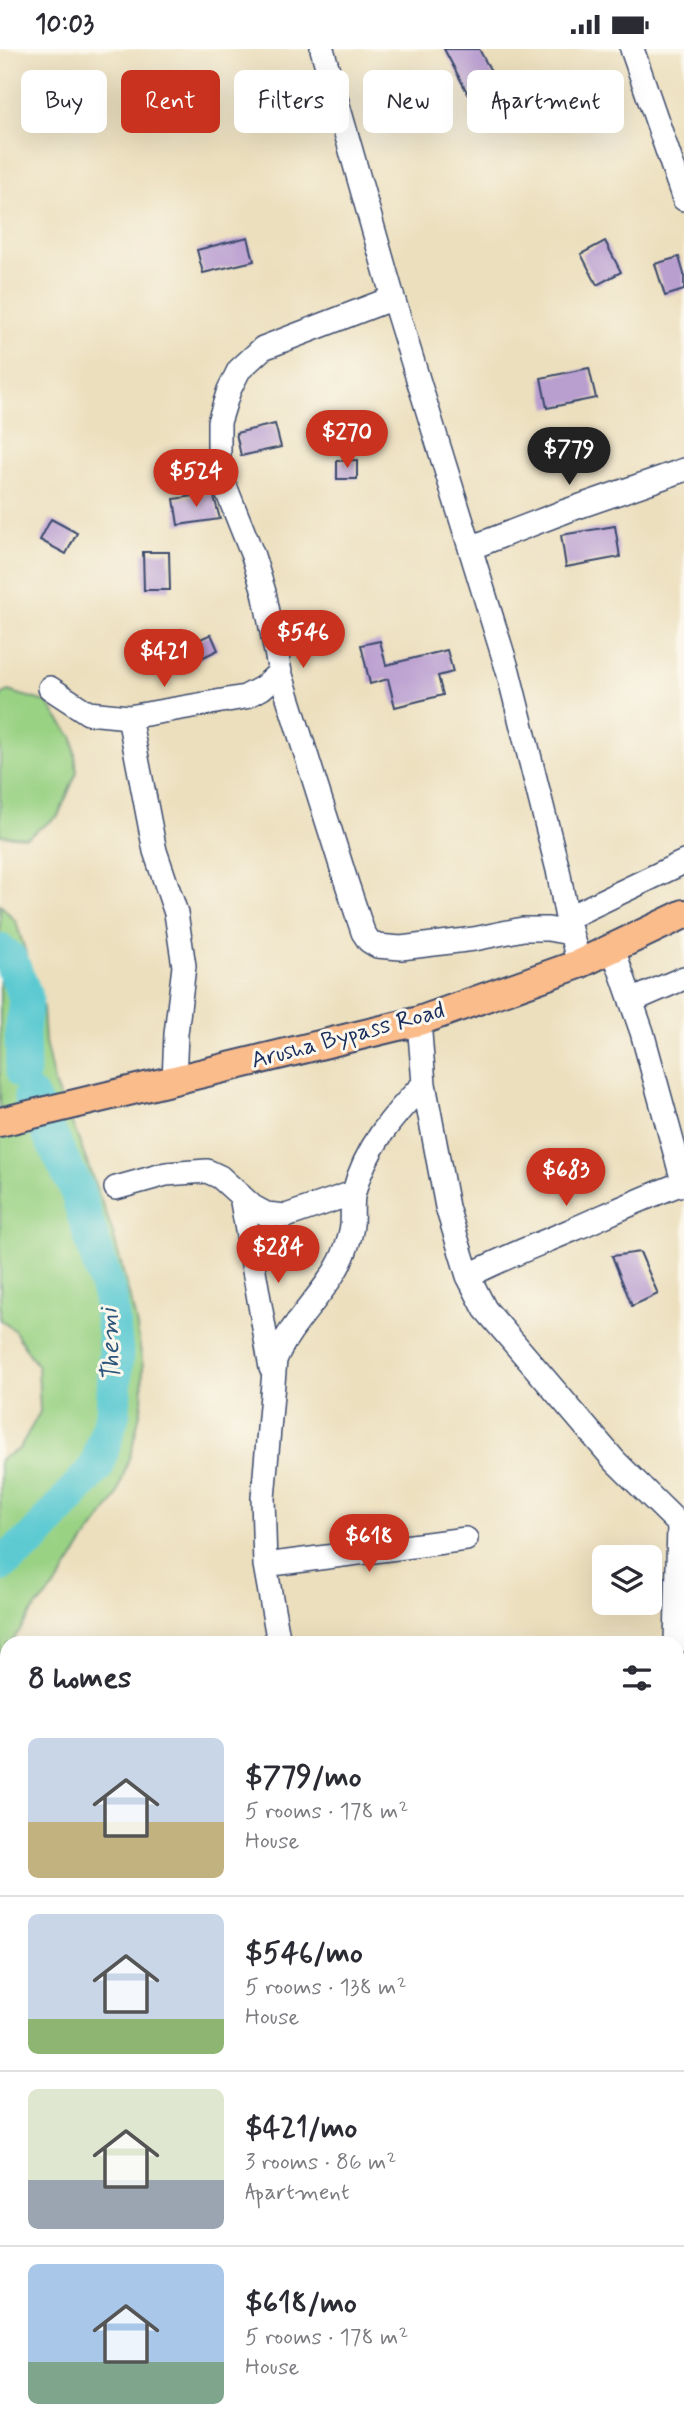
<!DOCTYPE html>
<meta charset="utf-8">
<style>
:root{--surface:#fff;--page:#f7f7f7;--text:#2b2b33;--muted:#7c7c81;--line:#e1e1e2;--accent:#c8321e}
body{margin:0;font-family:Mynerve,sans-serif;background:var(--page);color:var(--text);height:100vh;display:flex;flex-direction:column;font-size:26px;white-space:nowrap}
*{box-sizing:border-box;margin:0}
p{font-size:23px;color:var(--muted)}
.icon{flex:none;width:38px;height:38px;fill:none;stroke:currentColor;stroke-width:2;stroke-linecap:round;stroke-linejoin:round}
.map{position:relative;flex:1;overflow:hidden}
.drawer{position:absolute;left:0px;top:1587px;width:684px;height:800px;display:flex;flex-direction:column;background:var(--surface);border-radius:21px 21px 0 0;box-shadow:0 7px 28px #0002}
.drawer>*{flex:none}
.banner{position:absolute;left:21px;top:21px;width:642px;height:63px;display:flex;gap:14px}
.buttons{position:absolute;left:592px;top:1496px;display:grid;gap:14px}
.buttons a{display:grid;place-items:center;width:70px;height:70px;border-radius:10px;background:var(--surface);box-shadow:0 7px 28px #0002;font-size:35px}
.price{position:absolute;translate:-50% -60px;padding:0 16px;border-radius:24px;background:var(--accent);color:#fff;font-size:23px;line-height:46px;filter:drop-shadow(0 2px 4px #0008)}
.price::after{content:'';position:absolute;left:50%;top:42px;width:21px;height:16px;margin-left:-10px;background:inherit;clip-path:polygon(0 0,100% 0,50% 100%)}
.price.current{background:#222;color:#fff}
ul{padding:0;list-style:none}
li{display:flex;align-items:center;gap:21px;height:175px;padding:0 28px}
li+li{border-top:2px solid var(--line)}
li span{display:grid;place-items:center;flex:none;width:196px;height:140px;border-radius:10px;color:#555}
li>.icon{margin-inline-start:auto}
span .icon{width:84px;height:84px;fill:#fffc;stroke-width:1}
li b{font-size:30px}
h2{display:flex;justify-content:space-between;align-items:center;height:84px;padding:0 28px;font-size:30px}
.pill{padding:0 24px;border-radius:10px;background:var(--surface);box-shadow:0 7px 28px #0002;font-size:24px;line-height:63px}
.pill.current{background:var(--accent);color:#fff}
.status{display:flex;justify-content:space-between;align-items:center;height:49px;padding:0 35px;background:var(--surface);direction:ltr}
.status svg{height:19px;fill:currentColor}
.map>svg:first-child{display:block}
.green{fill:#9ad284;stroke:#5a8071;stroke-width:2}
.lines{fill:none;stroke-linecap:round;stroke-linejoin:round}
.river{stroke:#5dcad2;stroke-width:35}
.building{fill:#b99ed0}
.minor-casing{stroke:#3a496c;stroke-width:26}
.major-casing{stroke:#3a496c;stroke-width:32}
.minor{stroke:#fff;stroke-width:23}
.major{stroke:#fabc8b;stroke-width:28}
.labels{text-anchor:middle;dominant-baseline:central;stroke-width:6;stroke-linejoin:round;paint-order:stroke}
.street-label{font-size:24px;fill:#1b2f5e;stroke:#fbf7ec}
.water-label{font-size:26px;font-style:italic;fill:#2c567b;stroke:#fbf7ec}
</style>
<div class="status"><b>10:03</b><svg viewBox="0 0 49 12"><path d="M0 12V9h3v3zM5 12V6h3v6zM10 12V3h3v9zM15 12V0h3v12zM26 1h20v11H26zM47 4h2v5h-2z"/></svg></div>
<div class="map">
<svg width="684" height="2386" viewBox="0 0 684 2386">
<rect width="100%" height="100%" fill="#fbf7ec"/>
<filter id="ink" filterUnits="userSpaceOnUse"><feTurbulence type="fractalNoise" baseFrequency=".0143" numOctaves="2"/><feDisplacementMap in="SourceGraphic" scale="14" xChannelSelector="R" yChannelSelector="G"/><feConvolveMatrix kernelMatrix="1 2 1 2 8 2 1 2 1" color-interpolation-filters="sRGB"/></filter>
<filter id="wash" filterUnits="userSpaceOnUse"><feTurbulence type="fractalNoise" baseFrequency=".00686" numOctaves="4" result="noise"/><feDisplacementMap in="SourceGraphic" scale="28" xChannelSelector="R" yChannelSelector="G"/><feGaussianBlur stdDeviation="1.57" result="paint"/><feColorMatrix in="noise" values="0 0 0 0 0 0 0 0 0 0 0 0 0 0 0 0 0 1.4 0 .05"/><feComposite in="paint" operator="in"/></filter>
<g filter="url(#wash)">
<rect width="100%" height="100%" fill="#ecdfbd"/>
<!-- green -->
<path class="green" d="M 8,642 L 46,653 L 73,689 L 77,723 L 58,767 L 27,788 L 0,786 L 0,647 Z
M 0,855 L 16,873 L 43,958 L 45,993 L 55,1038 L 74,1079 L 112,1181 L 136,1272 L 143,1318 L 142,1355 L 132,1400 L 116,1449 L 86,1490 L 58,1534 L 32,1563 L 11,1594 L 7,1594 L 7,1835 L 0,1825 L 0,1410 L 19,1400 L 40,1363 L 38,1318 L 14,1281 L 0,1271 Z"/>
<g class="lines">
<!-- river -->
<path class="river" d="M 0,902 L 10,910 L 26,949 L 22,983 L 23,1023
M 0,1516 L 34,1489 L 97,1417 L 113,1363 L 116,1303 L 110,1249 L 76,1139 L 31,1048
M 0,1684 L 7,1690
M 397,2380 L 399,2386"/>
</g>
<g id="blocks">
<!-- building -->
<path class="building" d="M 444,0 L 479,0 L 495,30 L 468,45 Z
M 248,188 L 254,212 L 203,224 L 197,201 Z
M 605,192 L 621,223 L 597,236 L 581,205 Z
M 679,208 L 684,225 L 684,241 L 665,247 L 655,215 Z
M 589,319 L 596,349 L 547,359 L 541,329 Z
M 275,375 L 281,398 L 241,407 L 236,384 Z
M 357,411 L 357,430 L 337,430 L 337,412 Z
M 213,444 L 220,470 L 178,476 L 174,450 Z
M 51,470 L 77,484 L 66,505 L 40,491 Z
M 615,477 L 620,508 L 566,518 L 561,486 Z
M 143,503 L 169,503 L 170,541 L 144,541 Z
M 211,585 L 218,601 L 183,618 L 175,602 Z
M 380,592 L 386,616 L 447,601 L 453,623 L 438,627 L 443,646 L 395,658 L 388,630 L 370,635 L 361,596 Z
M 640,1203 L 658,1245 L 632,1257 L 612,1207 Z"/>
</g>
</g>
<g filter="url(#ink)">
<use href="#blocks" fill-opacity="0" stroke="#3a496c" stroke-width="2"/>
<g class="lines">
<!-- minor casing -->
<g class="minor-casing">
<path id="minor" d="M 322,0 L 393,249 L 508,622 L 558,821 L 567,869 L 579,915
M 632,0 L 684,150
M 393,249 L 263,299 L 239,321 L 229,341 L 219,373 L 219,415 L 223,432 L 253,507 L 264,543 L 280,623 L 347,835 L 363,883 L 369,892 L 377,897 L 401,899 L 474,890 L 523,880 L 548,880 L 570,884
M 470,499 L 566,462 L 684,421
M 50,639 L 88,664 L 129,668 L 245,648 L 262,639 L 280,623
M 129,668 L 155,802 L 176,864 L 184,917 L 176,985 L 174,1031
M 567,869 L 684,813
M 613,900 L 642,983 L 684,1136
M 631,952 L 684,929
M 419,972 L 424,1035 L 447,1158 L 468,1227 L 485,1260 L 615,1412 L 684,1480
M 116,1139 L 166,1125 L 207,1122 L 220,1128 L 253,1158 L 266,1165 L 286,1167 L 353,1144
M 241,1147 L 271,1319
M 468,1227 C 502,1209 537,1196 572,1181 C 609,1165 645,1148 683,1134
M 265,1516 L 466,1490
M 279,1594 L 265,1516 L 263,1449 L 275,1311 C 291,1272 326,1245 343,1207 C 347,1197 351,1186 352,1176 C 353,1165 351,1153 354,1143 C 365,1100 393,1066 424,1035
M 676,1594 L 679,1476
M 677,1665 L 684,1736
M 621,2380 L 624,2386"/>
</g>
<!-- major casing -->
<g class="major-casing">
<path id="major" d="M 0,1073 L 419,972 L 579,915 L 684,865"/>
</g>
<!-- minor -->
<use href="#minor" class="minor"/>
<!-- major -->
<use href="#major" class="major"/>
</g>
</g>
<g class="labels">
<!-- street labels -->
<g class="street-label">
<text transform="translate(348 987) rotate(-15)">Arusha Bypass Road</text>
</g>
<!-- water labels -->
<g class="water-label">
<text transform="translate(111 1296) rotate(-93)">Themi</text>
</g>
</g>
</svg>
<div class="buttons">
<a><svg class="icon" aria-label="layers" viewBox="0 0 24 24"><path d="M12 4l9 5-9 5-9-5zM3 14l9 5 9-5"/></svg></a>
</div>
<b class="price" style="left:347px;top:421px">$270</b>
<b class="price current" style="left:569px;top:438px">$779</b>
<b class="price" style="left:196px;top:460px">$524</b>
<b class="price" style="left:303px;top:621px">$546</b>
<b class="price" style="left:164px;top:640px">$421</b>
<b class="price" style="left:566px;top:1159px">$683</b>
<b class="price" style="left:278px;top:1236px">$284</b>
<b class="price" style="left:369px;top:1525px">$618</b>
<div class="banner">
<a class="pill">Buy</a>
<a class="pill current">Rent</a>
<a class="pill">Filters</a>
<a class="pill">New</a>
<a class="pill">Apartment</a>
</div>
<section class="drawer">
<h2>8 homes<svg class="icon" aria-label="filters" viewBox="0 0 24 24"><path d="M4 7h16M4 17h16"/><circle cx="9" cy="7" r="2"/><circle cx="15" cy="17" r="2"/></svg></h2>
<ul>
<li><span style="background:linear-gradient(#c9d6e8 60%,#c2b280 0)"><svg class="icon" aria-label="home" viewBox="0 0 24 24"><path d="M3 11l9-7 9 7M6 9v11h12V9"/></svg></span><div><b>$779/mo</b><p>5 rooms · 178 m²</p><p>House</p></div></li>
<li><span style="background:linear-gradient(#c9d6e8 75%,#8fb573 0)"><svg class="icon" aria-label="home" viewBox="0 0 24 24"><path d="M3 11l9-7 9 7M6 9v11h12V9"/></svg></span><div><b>$546/mo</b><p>5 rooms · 138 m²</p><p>House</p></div></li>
<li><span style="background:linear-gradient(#dfe7d0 65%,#9aa5b1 0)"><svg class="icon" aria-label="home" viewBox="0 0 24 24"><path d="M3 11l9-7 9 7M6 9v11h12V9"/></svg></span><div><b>$421/mo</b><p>3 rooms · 86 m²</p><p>Apartment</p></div></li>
<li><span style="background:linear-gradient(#a9c7e8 70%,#7fa58c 0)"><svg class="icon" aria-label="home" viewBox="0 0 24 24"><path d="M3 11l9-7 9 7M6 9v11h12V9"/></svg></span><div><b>$618/mo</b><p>5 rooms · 178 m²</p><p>House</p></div></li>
</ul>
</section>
</div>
